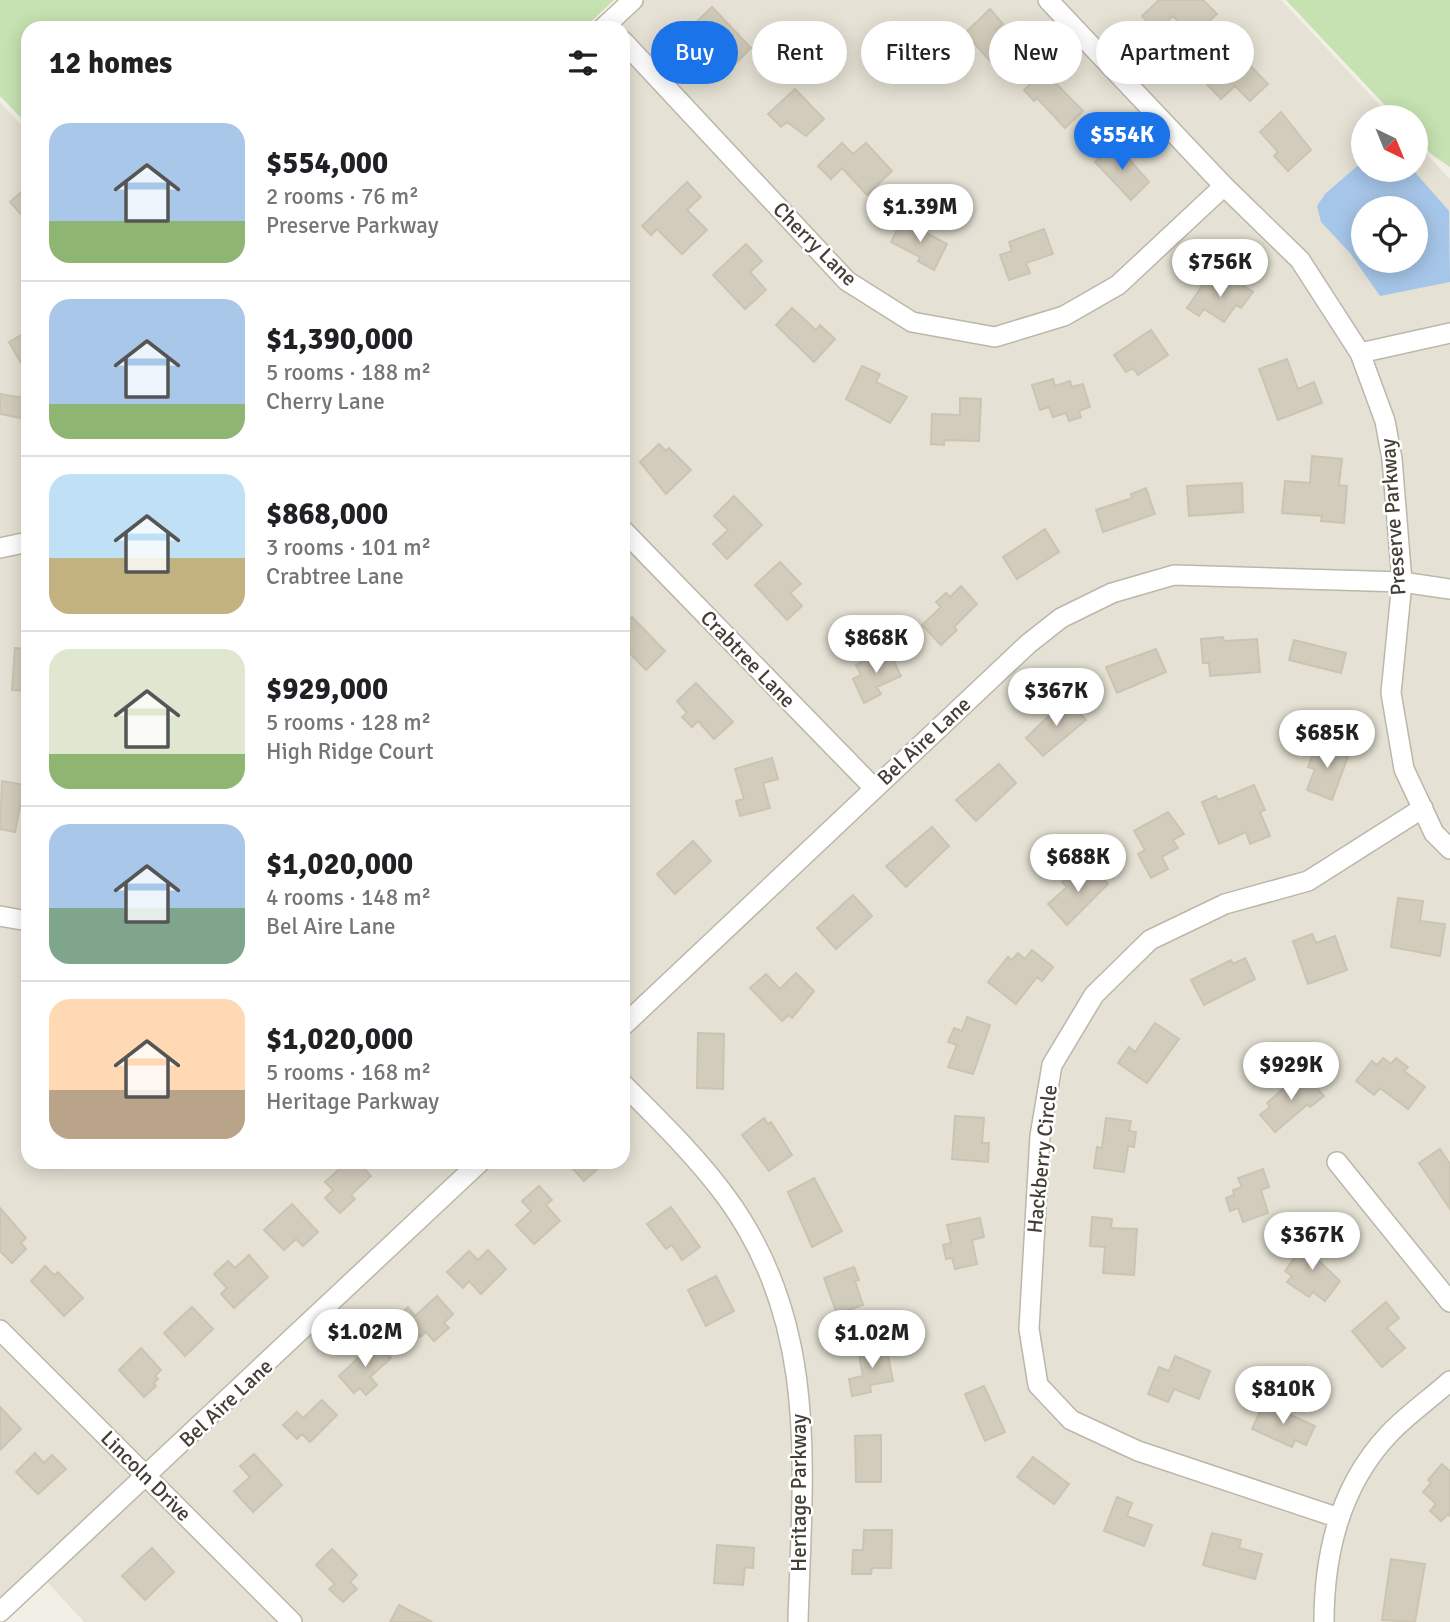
<!DOCTYPE html>
<meta charset="utf-8">
<style>
:root{--surface:#fff;--page:#f6f6f6;--text:#202124;--muted:#757577;--line:#e0e0e0;--accent:#1a73e8}
body{margin:0;font-family:Signika,sans-serif;background:var(--page);color:var(--text);height:100vh;display:flex;flex-direction:column;font-size:26px;white-space:nowrap}
*{box-sizing:border-box;margin:0}
p{font-size:23px;color:var(--muted)}
.icon{flex:none;width:38px;height:38px;fill:none;stroke:currentColor;stroke-width:2;stroke-linecap:round;stroke-linejoin:round}
.map{position:relative;flex:1;overflow:hidden}
.drawer{position:absolute;left:21px;top:21px;width:609px;height:1148px;display:flex;flex-direction:column;background:var(--surface);border-radius:21px;box-shadow:0 4px 18px #0003}
.drawer>*{flex:none}
.guide{position:absolute;left:651px;top:21px;width:665px;height:63px;display:flex;gap:14px}
.needle{width:46px;rotate:137deg}
.controls{position:absolute;left:1351px;top:105px;display:grid;gap:14px}
.controls a{display:grid;place-items:center;width:77px;height:77px;border-radius:50%;background:var(--surface);box-shadow:0 4px 18px #0003;font-size:35px}
.price{position:absolute;translate:-50% -60px;padding:0 16px;border-radius:24px;background:#fff;color:#222;font-size:23px;line-height:46px;filter:drop-shadow(0 2px 4px #0008)}
.price::after{content:'';position:absolute;left:50%;top:42px;width:21px;height:16px;margin-left:-10px;background:inherit;clip-path:polygon(0 0,100% 0,50% 100%)}
.price.selected{background:var(--accent);color:#fff}
ul{padding:0;list-style:none}
li{display:flex;align-items:center;gap:21px;height:175px;padding:0 28px}
li+li{border-top:2px solid var(--line)}
li span{display:grid;place-items:center;flex:none;width:196px;height:140px;border-radius:21px;color:#555}
li>.icon{margin-inline-start:auto}
span .icon{width:84px;height:84px;fill:#fffc;stroke-width:1}
li b{font-size:30px}
h2{display:flex;justify-content:space-between;align-items:center;height:84px;padding:0 28px;font-size:30px}
.chip{padding:0 24px;border-radius:32px;background:var(--surface);box-shadow:0 4px 18px #0003;font-size:24px;line-height:63px}
.chip.selected{background:var(--accent);color:#fff}
.map>svg:first-child{display:block}
.residential{fill:#e5e1d4;fill-rule:evenodd}
.green{fill:#c6e2b1}
.water{fill:#a6c6e9;fill-rule:evenodd}
.building{fill:#d2ccbc;stroke:#ccc4b0;stroke-width:2}
.lines{fill:none;stroke-linecap:round;stroke-linejoin:round}
.minor-casing{stroke:#bcb7a9;stroke-width:22}
.minor{stroke:#fff;stroke-width:19}
.labels{text-anchor:middle;dominant-baseline:central;stroke-width:5;stroke-linejoin:round;paint-order:stroke}
.street-label{font-size:21px;fill:#433f36;stroke:#fff}
</style>
<div class="map">
<svg width="1450" height="1622" viewBox="0 0 1450 1622">
<rect width="100%" height="100%" fill="#f1efe6"/>
<!-- residential -->
<path class="residential" d="M 625,0 L 1281,0 L 1391,117 L 1363,117 L 1363,170 L 1416,170 L 1416,143 L 1450,179 L 1450,1622 L 84,1622 L 41,1575 L 0,1613 L 0,102 L 28,132 L 28,1162 L 623,1162 L 623,28 L 594,28 ZM 1363,208 L 1416,208 L 1416,261 L 1363,261 Z"/>
<!-- green -->
<path class="green" d="M 0,0 L 614,0 L 584,28 L 28,28 L 28,125 L 0,96 Z
M 1286,0 L 1450,0 L 1450,167 L 1431,154 L 1416,138 L 1416,117 L 1396,117 Z"/>
<!-- water -->
<path class="water" d="M 1363,161 L 1363,170 L 1413,170 L 1449,211 L 1450,282 L 1380,296 L 1350,253 L 1321,222 L 1317,206 L 1325,194 ZM 1363,208 L 1416,208 L 1416,261 L 1363,261 Z"/>
<!-- building -->
<path class="building" d="M 1159,0 L 1203,0 L 1217,14 L 1192,36 L 1173,16 L 1156,31 L 1142,16 Z
M 712,7 L 751,48 L 727,72 L 710,55 L 714,51 L 691,27 Z
M 990,9 L 1003,24 L 996,30 L 1018,53 L 999,71 L 965,33 Z
M 1241,56 L 1268,84 L 1250,101 L 1235,86 L 1221,99 L 1205,82 L 1223,65 L 1227,69 Z
M 1044,71 L 1083,111 L 1065,128 L 1037,98 L 1034,101 L 1024,90 Z
M 795,89 L 824,119 L 806,136 L 787,122 L 781,127 L 768,114 Z
M 1281,112 L 1311,150 L 1288,171 L 1274,156 L 1278,152 L 1260,132 Z
M 842,143 L 853,154 L 866,143 L 892,171 L 867,195 L 842,168 L 831,179 L 818,166 Z
M 1115,143 L 1149,182 L 1131,200 L 1095,162 Z
M 687,182 L 701,197 L 687,210 L 707,230 L 682,254 L 657,229 L 651,235 L 642,226 Z
M 28,186 L 28,222 L 10,202 Z
M 902,220 L 947,244 L 934,270 L 918,261 L 920,257 L 891,242 Z
M 1044,229 L 1053,254 L 1026,263 L 1030,273 L 1009,280 L 1000,255 L 1012,251 L 1009,242 Z
M 746,244 L 762,261 L 750,272 L 766,290 L 745,309 L 713,275 Z
M 1233,278 L 1253,292 L 1241,308 L 1236,305 L 1224,322 L 1204,309 L 1199,316 L 1187,308 L 1206,280 L 1224,291 Z
M 792,308 L 816,330 L 820,325 L 835,339 L 814,362 L 776,325 Z
M 1151,330 L 1168,355 L 1138,375 L 1133,368 L 1126,372 L 1114,355 Z
M 28,331 L 28,375 L 9,342 Z
M 1287,359 L 1298,389 L 1314,382 L 1322,403 L 1278,420 L 1259,369 Z
M 862,366 L 880,374 L 876,382 L 907,397 L 890,423 L 846,399 Z
M 1053,379 L 1055,386 L 1070,381 L 1072,387 L 1083,384 L 1090,407 L 1079,411 L 1081,417 L 1069,421 L 1066,413 L 1053,417 L 1049,407 L 1040,410 L 1032,385 Z
M 0,394 L 24,398 L 21,418 L 0,414 Z
M 960,398 L 981,399 L 979,441 L 944,440 L 944,445 L 931,444 L 932,414 L 960,415 Z
M 659,444 L 666,451 L 669,448 L 691,470 L 666,494 L 640,462 Z
M 1312,456 L 1342,459 L 1339,485 L 1347,486 L 1344,523 L 1321,521 L 1322,516 L 1282,513 L 1285,481 L 1310,483 Z
M 1242,483 L 1243,512 L 1189,516 L 1187,486 Z
M 1146,488 L 1155,514 L 1103,532 L 1096,510 L 1132,498 L 1131,494 Z
M 734,496 L 762,525 L 727,559 L 713,544 L 728,530 L 714,516 Z
M 1045,529 L 1059,552 L 1017,579 L 1003,557 Z
M 780,562 L 801,584 L 790,593 L 802,606 L 787,620 L 755,585 Z
M 961,586 L 977,604 L 954,627 L 957,630 L 941,645 L 922,625 L 941,607 L 936,602 L 946,593 L 950,597 Z
M 632,617 L 665,651 L 646,670 L 623,646 L 623,626 Z
M 1223,637 L 1224,641 L 1257,639 L 1260,672 L 1210,676 L 1209,663 L 1203,663 L 1201,639 Z
M 1294,640 L 1346,653 L 1341,673 L 1289,660 Z
M 15,648 L 28,649 L 28,691 L 12,690 Z
M 888,649 L 901,676 L 877,687 L 881,694 L 864,703 L 853,679 L 861,675 L 856,665 Z
M 1156,649 L 1166,672 L 1117,693 L 1106,667 Z
M 696,683 L 733,722 L 714,739 L 698,721 L 692,727 L 682,717 L 687,713 L 677,701 Z
M 1066,699 L 1086,720 L 1043,756 L 1026,738 Z
M 1323,741 L 1350,751 L 1332,800 L 1307,790 L 1315,769 L 1308,767 L 1313,753 L 1318,755 Z
M 772,758 L 778,779 L 763,783 L 770,808 L 740,816 L 736,801 L 744,799 L 735,769 Z
M 999,764 L 1016,783 L 976,821 L 956,800 Z
M 2,781 L 24,785 L 15,832 L 0,829 Z
M 1254,785 L 1265,810 L 1260,812 L 1270,836 L 1250,844 L 1246,832 L 1219,844 L 1202,802 L 1216,796 L 1218,800 Z
M 1168,812 L 1184,834 L 1173,840 L 1178,848 L 1162,857 L 1168,869 L 1151,878 L 1138,854 L 1145,850 L 1134,831 Z
M 932,827 L 949,846 L 906,887 L 886,866 Z
M 693,841 L 711,861 L 675,894 L 657,874 Z
M 1092,865 L 1108,884 L 1067,925 L 1048,904 L 1067,887 L 1062,882 L 1073,871 L 1078,877 Z
M 853,895 L 872,916 L 836,949 L 817,928 Z
M 1398,898 L 1423,901 L 1420,921 L 1445,924 L 1440,956 L 1391,947 Z
M 1312,934 L 1316,943 L 1335,936 L 1347,970 L 1308,984 L 1293,941 Z
M 1032,950 L 1053,967 L 1042,981 L 1037,977 L 1016,1004 L 988,982 L 1008,957 L 1012,960 L 1018,953 L 1025,959 Z
M 1245,958 L 1255,979 L 1204,1005 L 1191,980 L 1231,960 L 1233,964 Z
M 796,973 L 814,991 L 792,1018 L 789,1015 L 782,1021 L 750,988 L 766,974 L 780,989 Z
M 967,1017 L 990,1025 L 973,1074 L 948,1067 L 957,1045 L 948,1042 L 954,1028 L 962,1031 Z
M 1155,1023 L 1179,1039 L 1147,1083 L 1118,1063 L 1129,1047 L 1135,1052 Z
M 698,1033 L 724,1034 L 723,1089 L 697,1088 Z
M 1383,1058 L 1391,1064 L 1396,1058 L 1408,1067 L 1404,1071 L 1425,1087 L 1408,1109 L 1380,1088 L 1374,1095 L 1356,1081 L 1372,1061 L 1377,1065 Z
M 1303,1072 L 1324,1096 L 1310,1107 L 1308,1104 L 1275,1132 L 1260,1115 L 1270,1107 L 1267,1103 Z
M 955,1116 L 984,1118 L 982,1143 L 989,1143 L 988,1162 L 952,1159 Z
M 764,1118 L 768,1124 L 771,1122 L 792,1155 L 769,1171 L 742,1135 Z
M 1106,1118 L 1131,1121 L 1129,1131 L 1136,1132 L 1134,1147 L 1128,1146 L 1124,1172 L 1094,1168 L 1097,1147 L 1102,1148 Z
M 1440,1149 L 1450,1164 L 1450,1209 L 1419,1163 Z
M 347,1162 L 358,1162 L 371,1176 L 351,1195 L 355,1199 L 340,1213 L 325,1198 L 333,1190 L 325,1182 Z
M 567,1162 L 605,1162 L 584,1181 Z
M 1263,1169 L 1269,1187 L 1261,1190 L 1268,1213 L 1243,1222 L 1238,1208 L 1230,1211 L 1226,1198 L 1234,1195 L 1233,1190 L 1242,1187 L 1238,1178 Z
M 814,1178 L 842,1231 L 812,1247 L 788,1192 Z
M 539,1186 L 552,1200 L 546,1205 L 560,1221 L 534,1244 L 516,1225 L 531,1211 L 522,1201 Z
M 292,1204 L 318,1232 L 303,1246 L 296,1239 L 284,1250 L 264,1230 Z
M 671,1207 L 700,1247 L 682,1260 L 672,1245 L 666,1249 L 647,1224 Z
M 0,1208 L 26,1238 L 21,1243 L 26,1249 L 12,1263 L 0,1251 Z
M 1092,1217 L 1112,1219 L 1111,1228 L 1137,1229 L 1134,1275 L 1103,1273 L 1105,1247 L 1090,1246 Z
M 980,1218 L 984,1237 L 972,1240 L 977,1264 L 955,1269 L 952,1258 L 946,1259 L 943,1245 L 951,1243 L 947,1225 Z
M 1310,1236 L 1325,1247 L 1317,1259 L 1340,1281 L 1325,1301 L 1313,1292 L 1309,1297 L 1287,1282 L 1292,1276 L 1285,1271 Z
M 488,1250 L 506,1269 L 481,1294 L 469,1281 L 463,1288 L 447,1272 L 469,1251 L 478,1260 Z
M 249,1255 L 268,1277 L 234,1308 L 221,1294 L 227,1288 L 214,1274 L 228,1261 L 235,1268 Z
M 45,1266 L 54,1275 L 58,1272 L 83,1298 L 64,1316 L 31,1281 Z
M 854,1267 L 859,1280 L 855,1281 L 863,1305 L 837,1314 L 824,1278 Z
M 716,1276 L 734,1311 L 706,1326 L 688,1290 Z
M 437,1296 L 453,1314 L 444,1323 L 449,1328 L 434,1341 L 426,1332 L 420,1337 L 413,1329 L 407,1335 L 393,1321 L 408,1307 L 415,1316 Z
M 1386,1302 L 1399,1318 L 1387,1328 L 1405,1348 L 1382,1367 L 1352,1331 Z
M 192,1307 L 213,1329 L 185,1356 L 164,1333 Z
M 375,1342 L 391,1358 L 370,1377 L 377,1385 L 366,1395 L 360,1388 L 354,1393 L 339,1376 Z
M 882,1344 L 883,1351 L 887,1350 L 893,1381 L 870,1385 L 871,1392 L 852,1396 L 849,1379 L 863,1376 L 858,1349 Z
M 141,1348 L 161,1370 L 155,1376 L 158,1379 L 154,1383 L 156,1386 L 144,1397 L 119,1370 Z
M 1175,1356 L 1210,1371 L 1199,1399 L 1174,1389 L 1168,1402 L 1148,1394 L 1159,1367 L 1169,1371 Z
M 984,1386 L 1005,1432 L 985,1441 L 965,1394 Z
M 322,1400 L 337,1415 L 310,1442 L 302,1434 L 297,1439 L 283,1425 L 297,1412 L 303,1418 Z
M 1264,1403 L 1315,1426 L 1306,1445 L 1295,1440 L 1292,1447 L 1252,1429 Z
M 0,1407 L 21,1429 L 0,1450 Z
M 881,1435 L 881,1482 L 856,1482 L 855,1436 Z
M 35,1453 L 44,1463 L 52,1455 L 66,1469 L 38,1494 L 16,1472 Z
M 254,1454 L 282,1485 L 253,1512 L 234,1491 L 250,1477 L 240,1466 Z
M 1033,1457 L 1069,1484 L 1054,1504 L 1017,1477 Z
M 1442,1464 L 1450,1471 L 1450,1516 L 1448,1514 L 1441,1521 L 1430,1511 L 1436,1504 L 1423,1492 L 1431,1483 L 1428,1480 Z
M 1117,1497 L 1132,1503 L 1127,1516 L 1152,1525 L 1144,1546 L 1104,1531 Z
M 864,1530 L 892,1530 L 891,1568 L 872,1568 L 871,1574 L 852,1574 L 853,1550 L 863,1550 Z
M 1212,1533 L 1241,1540 L 1239,1548 L 1262,1554 L 1255,1579 L 1203,1565 Z
M 717,1545 L 754,1548 L 753,1568 L 745,1567 L 743,1585 L 714,1583 Z
M 152,1548 L 174,1572 L 145,1600 L 122,1576 Z
M 332,1549 L 357,1575 L 350,1582 L 357,1589 L 343,1602 L 329,1589 L 335,1584 L 316,1565 Z
M 1391,1559 L 1425,1564 L 1415,1622 L 1382,1620 Z
M 399,1605 L 432,1622 L 390,1622 Z"/>
<g class="lines">
<!-- minor casing -->
<g class="minor-casing">
<path id="minor" d="M 1048,0 L 1224,186 L 1300,260 L 1360,353 L 1385,421 L 1392,459 L 1402,582 L 1391,693 L 1404,769 L 1434,833 L 1450,849
M 603,28 L 633,0
M 623,41 L 847,281 L 912,322 L 995,337 L 1064,316 L 1118,285 L 1224,186
M 1360,353 L 1450,333
M 623,530 L 874,788
M 0,548 L 28,542
M 0,916 L 28,921
M 623,1026 L 1028,644 L 1061,618 L 1112,593 L 1174,575 L 1402,582 L 1450,589
M 623,1084 C 659,1120 697,1157 727,1198 C 821,1327 802,1473 798,1622
M 1337,1162 L 1450,1302
M 0,1330 L 292,1622
M 1339,1518 L 1138,1451 L 1071,1420 L 1038,1385 L 1029,1329 L 1040,1136 L 1052,1065 L 1094,995 L 1150,940 L 1225,904 L 1308,881 L 1423,808
M 0,1612 L 480,1162
M 1324,1622 C 1324,1553 1340,1486 1389,1434 C 1407,1415 1430,1399 1450,1381"/>
</g>
<!-- minor -->
<use href="#minor" class="minor"/>
</g>
<g class="labels">
<!-- street labels -->
<g class="street-label">
<text transform="translate(815 244) rotate(45)">Cherry Lane</text>
<text transform="translate(1393 517) rotate(-94)">Preserve Parkway</text>
<text transform="translate(748 659) rotate(46)">Crabtree Lane</text>
<text transform="translate(924 741) rotate(-43)">Bel Aire Lane</text>
<text transform="translate(1042 1159) rotate(-84)">Hackberry Circle</text>
<text transform="translate(226 1403) rotate(-43)">Bel Aire Lane</text>
<text transform="translate(146 1476) rotate(45)">Lincoln Drive</text>
<text transform="translate(799 1493) rotate(-90)">Heritage Parkway</text>
</g>
</g>
</svg>
<div class="controls">
<a><svg class="needle" viewBox="-14 -14 28 28"><path d="M0-13l5 13h-10z" fill="#e53935"/><path d="M0 13l5-13h-10z" fill="#757577"/></svg></a>
<a><svg class="icon" aria-label="locate" viewBox="0 0 24 24"><circle cx="12" cy="12" r="6"/><path d="M12 2v4M12 18v4M2 12h4M18 12h4"/></svg></a>
</div>
<b class="price selected" style="left:1122px;top:172px">$554K</b>
<b class="price" style="left:920px;top:244px">$1.39M</b>
<b class="price" style="left:1220px;top:299px">$756K</b>
<b class="price" style="left:876px;top:675px">$868K</b>
<b class="price" style="left:1056px;top:728px">$367K</b>
<b class="price" style="left:1327px;top:770px">$685K</b>
<b class="price" style="left:1078px;top:894px">$688K</b>
<b class="price" style="left:1291px;top:1102px">$929K</b>
<b class="price" style="left:1312px;top:1272px">$367K</b>
<b class="price" style="left:365px;top:1369px">$1.02M</b>
<b class="price" style="left:872px;top:1370px">$1.02M</b>
<b class="price" style="left:1283px;top:1426px">$810K</b>
<div class="guide">
<a class="chip selected">Buy</a>
<a class="chip">Rent</a>
<a class="chip">Filters</a>
<a class="chip">New</a>
<a class="chip">Apartment</a>
</div>
<section class="drawer">
<h2>12 homes<svg class="icon" aria-label="filters" viewBox="0 0 24 24"><path d="M4 7h16M4 17h16"/><circle cx="9" cy="7" r="2"/><circle cx="15" cy="17" r="2"/></svg></h2>
<ul>
<li><span style="background:linear-gradient(#a9c7e8 70%,#8fb573 0)"><svg class="icon" aria-label="home" viewBox="0 0 24 24"><path d="M3 11l9-7 9 7M6 9v11h12V9"/></svg></span><div><b>$554,000</b><p>2 rooms · 76 m²</p><p>Preserve Parkway</p></div></li>
<li><span style="background:linear-gradient(#a9c7e8 75%,#8fb573 0)"><svg class="icon" aria-label="home" viewBox="0 0 24 24"><path d="M3 11l9-7 9 7M6 9v11h12V9"/></svg></span><div><b>$1,390,000</b><p>5 rooms · 188 m²</p><p>Cherry Lane</p></div></li>
<li><span style="background:linear-gradient(#bfe0f5 60%,#c2b280 0)"><svg class="icon" aria-label="home" viewBox="0 0 24 24"><path d="M3 11l9-7 9 7M6 9v11h12V9"/></svg></span><div><b>$868,000</b><p>3 rooms · 101 m²</p><p>Crabtree Lane</p></div></li>
<li><span style="background:linear-gradient(#dfe7d0 75%,#8fb573 0)"><svg class="icon" aria-label="home" viewBox="0 0 24 24"><path d="M3 11l9-7 9 7M6 9v11h12V9"/></svg></span><div><b>$929,000</b><p>5 rooms · 128 m²</p><p>High Ridge Court</p></div></li>
<li><span style="background:linear-gradient(#a9c7e8 60%,#7fa58c 0)"><svg class="icon" aria-label="home" viewBox="0 0 24 24"><path d="M3 11l9-7 9 7M6 9v11h12V9"/></svg></span><div><b>$1,020,000</b><p>4 rooms · 148 m²</p><p>Bel Aire Lane</p></div></li>
<li><span style="background:linear-gradient(#ffd9b3 65%,#b9a48a 0)"><svg class="icon" aria-label="home" viewBox="0 0 24 24"><path d="M3 11l9-7 9 7M6 9v11h12V9"/></svg></span><div><b>$1,020,000</b><p>5 rooms · 168 m²</p><p>Heritage Parkway</p></div></li>
</ul>
</section>
</div>
